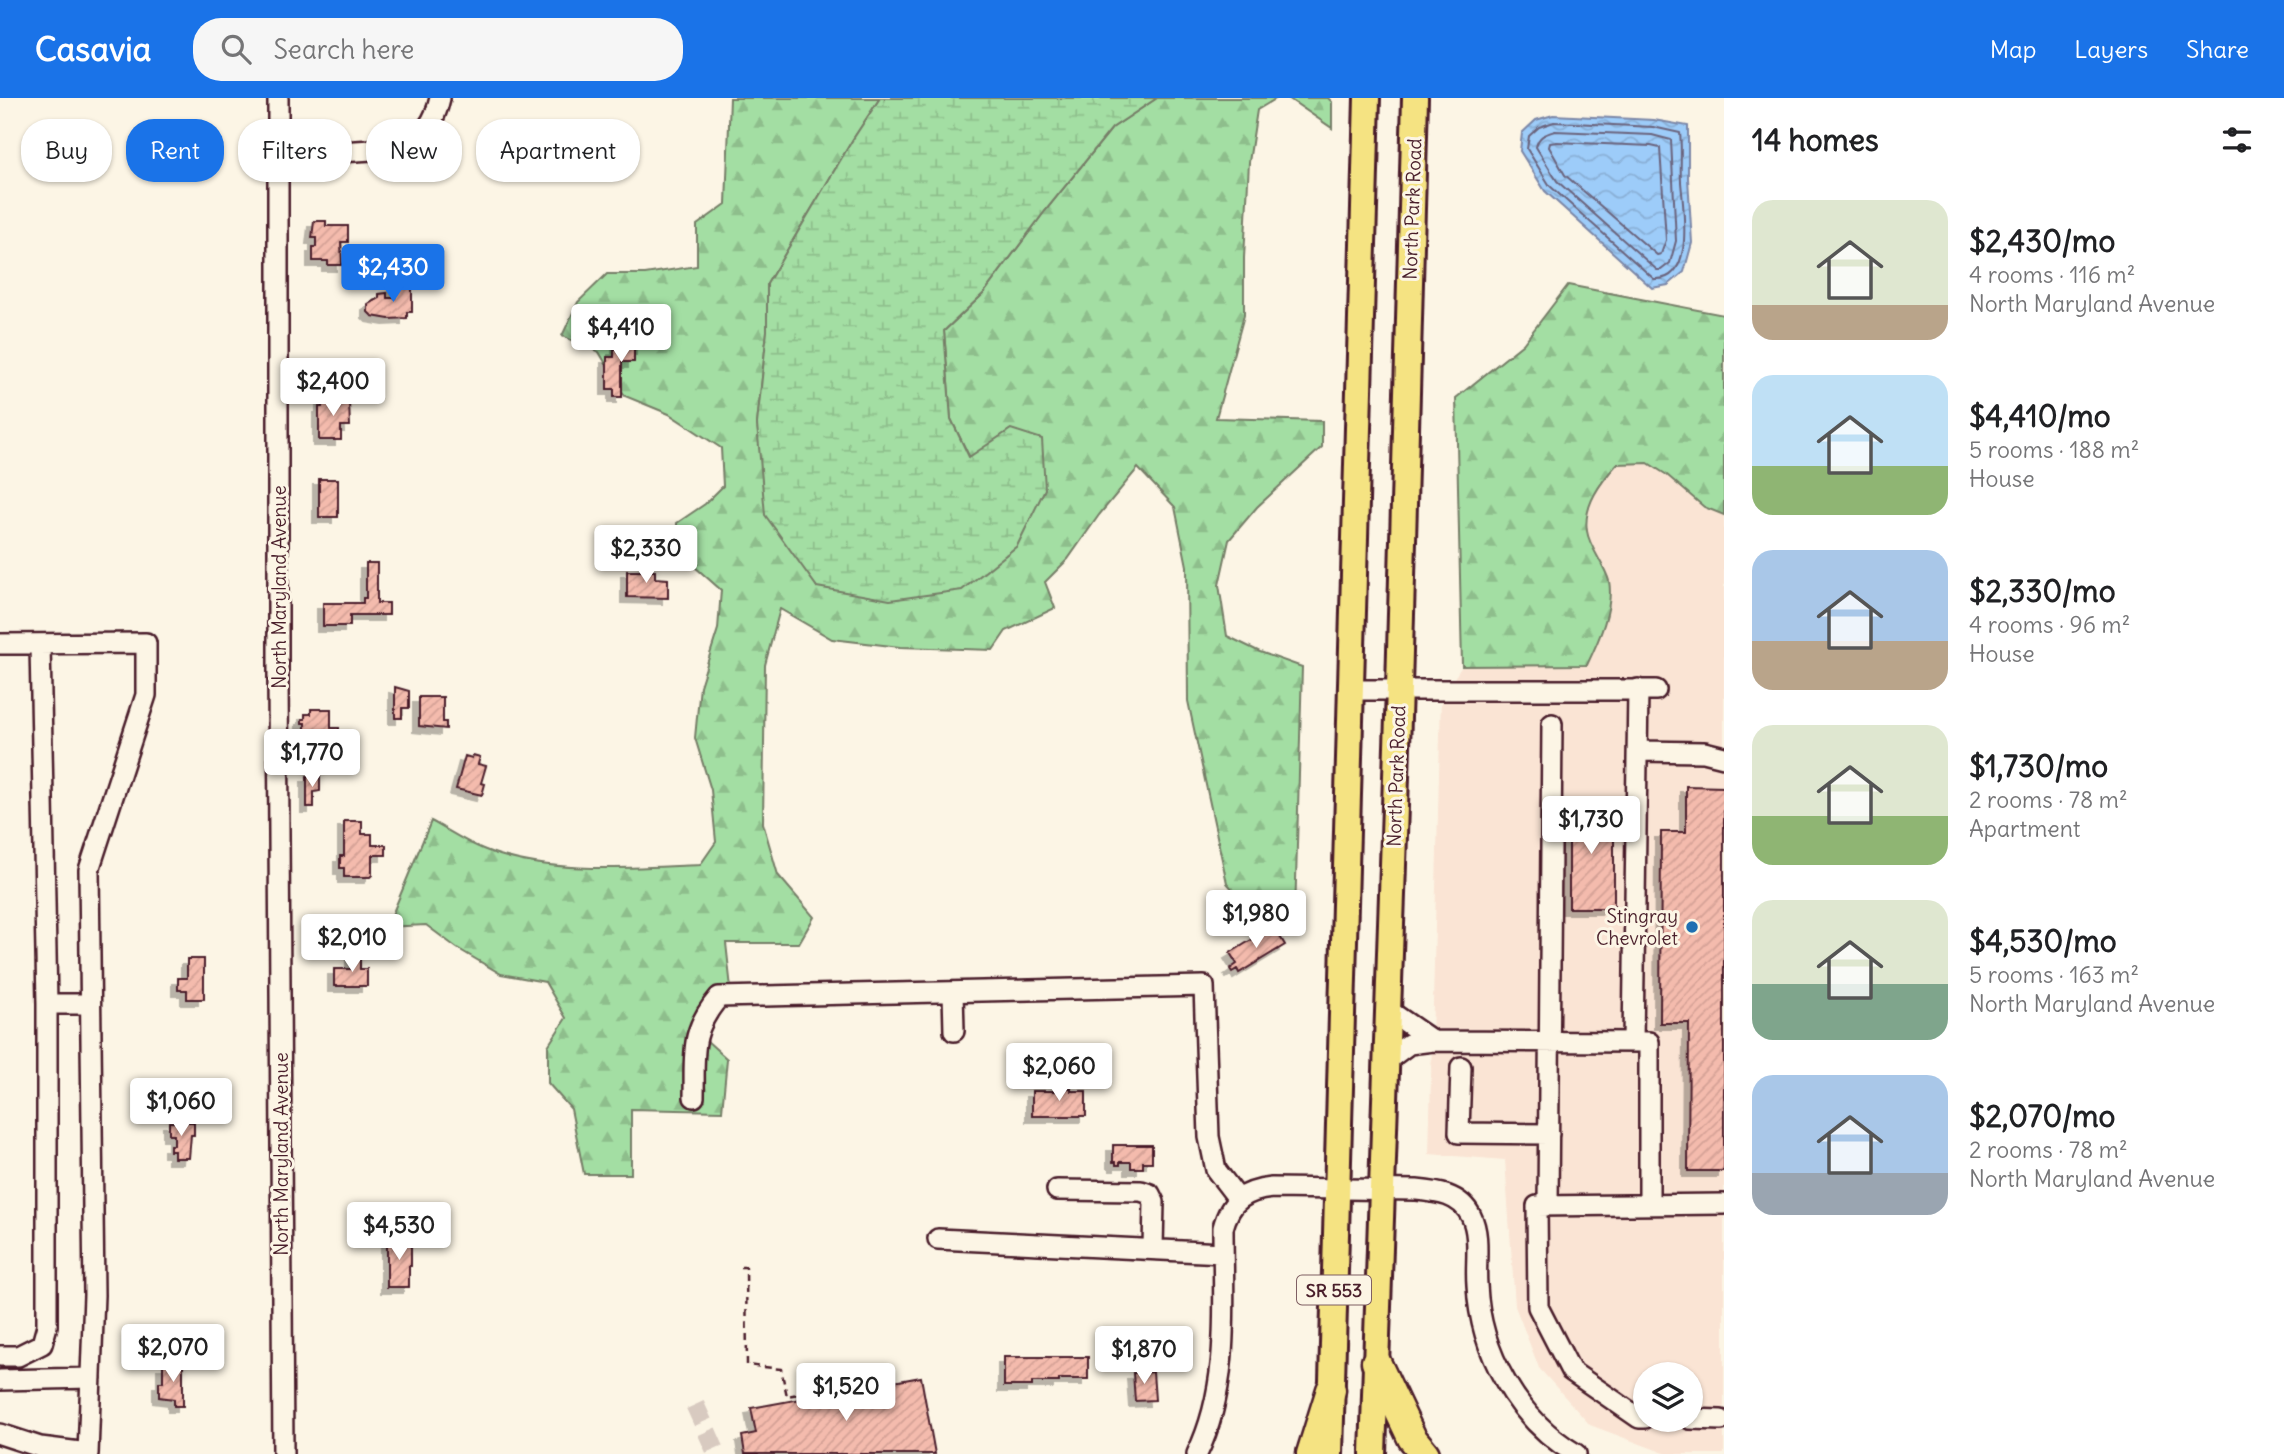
<!DOCTYPE html>
<meta charset="utf-8">
<style>
:root{--surface:#fff;--page:#f6f6f6;--text:#202124;--muted:#757577;--accent:#1a73e8}
body{margin:0;font-family:Delius,sans-serif;background:var(--page);color:var(--text);height:100vh;display:flex;flex-direction:column;font-size:26px;white-space:nowrap}
*{box-sizing:border-box;margin:0}
p{font-size:23px;color:var(--muted)}
.icon{flex:none;width:38px;height:38px;fill:none;stroke:currentColor;stroke-width:2;stroke-linecap:round;stroke-linejoin:round}
.map{position:relative;flex:1;overflow:hidden}
.drawer{display:flex;flex-direction:column;background:var(--surface);width:560px}
.drawer>*{flex:none}
.top-card{position:absolute;left:21px;top:21px;width:665px;height:63px;display:flex;gap:14px}
.tools{position:absolute;left:1633px;top:1264px;display:grid;gap:14px}
.tools a{display:grid;place-items:center;width:70px;height:70px;border-radius:50%;background:var(--surface);box-shadow:0 2px 5px #0004;font-size:35px}
.price{position:absolute;translate:-50% -60px;padding:0 16px;border-radius:7px;background:#fff;color:#222;font-size:23px;line-height:46px;filter:drop-shadow(0 2px 4px #0008)}
.price::after{content:'';position:absolute;left:50%;top:42px;width:21px;height:16px;margin-left:-10px;background:inherit;clip-path:polygon(0 0,100% 0,50% 100%)}
.price.current{background:var(--accent);color:#fff}
ul{padding:0;list-style:none}
li{display:flex;align-items:center;gap:21px;height:175px;padding:0 28px}
li span{display:grid;place-items:center;flex:none;width:196px;height:140px;border-radius:21px;color:#555}
li>.icon{margin-inline-start:auto}
span .icon{width:84px;height:84px;fill:#fffc;stroke-width:1}
li b{font-size:30px}
h2{display:flex;justify-content:space-between;align-items:center;height:84px;padding:0 28px;font-size:30px}
.pill{padding:0 24px;border-radius:28px;background:var(--surface);box-shadow:0 2px 5px #0004;font-size:24px;line-height:63px}
.pill.current{background:var(--accent);color:#fff}
header{display:flex;align-items:center;gap:42px;box-sizing:border-box;height:98px;padding:0 35px;background:var(--accent);color:#fff}
header strong{font-size:33px}
nav{display:flex;gap:38px;margin-inline-start:auto;font-size:24px}
.search{width:490px;height:63px;background:var(--page);display:flex;align-items:center;gap:18px;box-sizing:border-box;padding:0 24px;border-radius:28px;color:var(--muted);font-size:26px}
main{display:flex;flex:1;min-height:0}
.map>svg:first-child{display:block}
.built{fill:#fae4d4;fill-rule:evenodd}
.forest{fill:url(#forest-firs);stroke:#767e67;stroke-width:2}
.wetland{fill:url(#wetland-marsh);stroke:#767e67;stroke-width:2}
.water{fill:url(#water-waves);stroke:#7c87a7;stroke-width:2}
.lines{fill:none;stroke-linecap:round;stroke-linejoin:round}
.shore{stroke:#6b647d;stroke-width:2}
.building{fill:url(#building-hatch);stroke:#4a1f2b;stroke-width:2;filter:url(#shadow)}
.minor-tunnel{stroke:#d8cac0;stroke-width:19;stroke-dasharray:19 10;stroke-linecap:butt}
.minor-casing{stroke:#4a1f2b;stroke-width:24}
.major-casing{stroke:#4a1f2b;stroke-width:30}
.highway-casing{stroke:#4a1f2b;stroke-width:33}
.path{stroke:#4a1f2b;stroke-width:2.5;stroke-dasharray:7 5;stroke-linecap:butt}
.minor{stroke:#fcf5e5;stroke-width:19}
.major{stroke:#f5e382;stroke-width:24}
.highway{stroke:#f5e382;stroke-width:28}
.poi-dot{fill:#1f6fb2;stroke:#fcf5e5;stroke-width:2.5}
.labels{text-anchor:middle;dominant-baseline:central;stroke-width:6;stroke-linejoin:round;paint-order:stroke}
.shield{fill:#fcf5e5;stroke:#7f5f63;stroke-width:2}
.shield-label{font-size:18px;font-weight:bold;fill:#4a1f2b}
.street-label{font-size:19px;fill:#4a1f2b;stroke:#fcf5e5}
.poi-label{font-size:19px;fill:#4a1f2b;stroke:#fcf5e5;text-anchor:end}
</style>
<header>
<strong>Casavia</strong>
<div class="search"><svg class="icon" aria-label="search" viewBox="0 0 24 24"><circle cx="10" cy="10" r="6"/><path d="M15 15l6 6"/></svg>Search here</div>
<nav><a>Map</a><a>Layers</a><a>Share</a></nav>
</header>
<main>
<div class="map">
<svg width="1724" height="1356" viewBox="0 0 1724 1356">
<defs>
<pattern id="forest-firs" width="22" height="20" patternUnits="userSpaceOnUse" patternTransform="scale(1.75)"><rect width="22" height="20" fill="#a3dea3"/><path d="M5 1l3.5 6h-7zM16 11l3.5 6h-7z" fill="#8ebe8c"/></pattern>
<pattern id="wetland-marsh" width="20" height="14" patternUnits="userSpaceOnUse" patternTransform="scale(1.75)"><rect width="20" height="14" fill="#a3dea3"/><path d="M1 5h8M5 5V1M11 12h8M15 12V8" fill="none" stroke="#8ebe8c"/></pattern>
<pattern id="water-waves" width="16" height="10" patternUnits="userSpaceOnUse" patternTransform="scale(1.75)"><rect width="16" height="10" fill="#9dccf9"/><path d="M0 5q4-4 8 0t8 0" fill="none" stroke="#89afd6"/></pattern>
<pattern id="building-hatch" width="6" height="6" patternUnits="userSpaceOnUse" patternTransform="scale(1.75)"><rect width="6" height="6" fill="#f4bbad"/><path d="M-1 1l2-2M0 6l6-6M5 7l2-2" fill="none" stroke="#d3a095"/></pattern>
<filter id="shadow"><feDropShadow dx="-6" dy="6" stdDeviation="0" flood-color="#0004"/></filter>
</defs>
<rect width="100%" height="100%" fill="#fcf5e5"/>
<filter id="ink" filterUnits="userSpaceOnUse"><feTurbulence type="fractalNoise" baseFrequency=".0143" numOctaves="2"/><feDisplacementMap in="SourceGraphic" scale="14" xChannelSelector="R" yChannelSelector="G"/><feConvolveMatrix kernelMatrix="1 2 1 2 8 2 1 2 1" color-interpolation-filters="sRGB"/></filter>
<g filter="url(#ink)">
<!-- built -->
<path class="built" d="M 1648,365 L 1667,377 L 1704,409 L 1724,417 L 1724,1356 L 1667,1356 L 1590,1327 L 1539,1270 L 1515,1208 L 1505,1062 L 1429,1056 L 1441,600 L 1462,568 L 1587,567 L 1609,485 L 1587,434 L 1589,412 L 1598,387 L 1617,366 ZM 1645,1276 L 1690,1276 L 1690,1321 L 1645,1321 Z"/>
<!-- forest -->
<path class="forest" d="M 730,0 L 880,0 L 853,41 L 767,186 L 767,233 L 757,326 L 762,370 L 817,489 L 1011,331 L 970,360 L 951,321 L 944,233 L 983,196 L 1045,113 L 1112,30 L 1157,0 L 1277,0 L 1257,12 L 1249,64 L 1244,160 L 1244,217 L 1216,320 L 1322,323 L 1322,349 L 1257,409 L 1229,442 L 1219,487 L 1227,538 L 1260,554 L 1302,569 L 1295,818 L 1250,811 L 1227,785 L 1188,603 L 1187,468 L 1175,409 L 1138,370 L 1099,417 L 1068,461 L 1045,484 L 1055,510 L 1006,533 L 993,552 L 900,549 L 832,541 L 780,511 L 765,567 L 763,725 L 778,777 L 814,819 L 799,845 L 726,845 L 732,899 L 696,933 L 727,961 L 722,1013 L 631,1011 L 631,1076 L 584,1076 L 571,1011 L 548,985 L 548,948 L 566,920 L 545,884 L 501,876 L 457,850 L 426,827 L 387,829 L 431,723 C 448,732 465,744 483,751 C 545,777 633,770 700,767 L 716,744 L 711,692 L 695,640 L 700,588 L 718,531 L 721,492 L 677,453 L 677,425 L 705,406 L 723,388 L 721,350 L 669,316 L 625,298 L 599,254 L 562,238 L 578,204 L 607,176 L 645,176 L 697,168 L 697,127 L 726,106 Z
M 1288,0 L 1328,0 L 1332,4 L 1332,30 Z
M 1568,187 L 1724,217 L 1724,417 L 1704,409 L 1667,377 L 1648,365 L 1617,366 C 1601,384 1583,407 1587,433 C 1589,449 1605,467 1609,483 C 1614,510 1598,544 1587,567 L 1462,568 L 1456,300 L 1523,246 Z"/>
<!-- wetland -->
<path class="wetland" d="M 880,0 L 1157,0 L 1112,30 L 1045,113 L 983,196 L 944,233 L 951,321 L 969,359 L 1011,331 L 1042,341 L 1045,391 L 1017,448 L 962,492 L 890,502 L 817,489 L 765,417 L 757,326 L 767,233 L 767,186 L 853,41 Z"/>
<!-- water -->
<path class="water" d="M 1553,17 L 1654,22 L 1688,28 L 1688,80 L 1692,145 L 1684,174 L 1668,187 L 1652,190 L 1545,93 L 1520,53 L 1522,35 L 1536,22 Z"/>
<g class="lines">
<!-- shore -->
<path class="shore" d="M 1554,24 L 1653,29 L 1680,35 C 1682,51 1680,68 1681,84 C 1683,110 1696,184 1654,181 L 1550,88 L 1527,51 L 1529,38 L 1539,29 Z
M 1555,33 L 1652,37 L 1671,42 L 1676,143 L 1670,165 L 1661,172 L 1657,172 L 1557,83 L 1536,49 C 1538,38 1545,36 1555,33 Z
M 1557,44 L 1651,48 L 1660,50 L 1666,142 L 1661,156 L 1657,157 L 1565,77 L 1549,49 L 1550,45 Z"/>
</g>
<!-- building -->
<path class="building" d="M 314,123 L 326,123 L 326,128 L 348,128 L 348,144 L 341,144 L 342,167 L 328,167 L 328,163 L 313,163 L 313,149 L 316,149 L 316,140 L 312,140 Z
M 395,187 L 412,187 L 412,214 L 407,214 L 407,220 L 389,221 L 372,218 L 368,214 L 368,206 L 379,200 L 379,196 L 387,195 L 387,200 L 395,200 Z
M 618,242 L 642,242 L 642,251 L 634,251 L 634,264 L 622,264 L 622,299 L 614,299 L 614,291 L 607,291 L 607,259 L 614,259 L 614,251 L 618,251 Z
M 340,299 L 340,304 L 349,304 L 350,328 L 341,328 L 341,342 L 319,342 L 319,309 L 322,309 L 322,300 Z
M 319,381 L 338,381 L 338,419 L 319,419 Z
M 366,465 L 377,465 L 377,505 L 389,505 L 389,517 L 350,517 L 350,528 L 323,528 L 323,505 L 363,505 L 363,500 L 366,500 Z
M 627,473 L 655,473 L 655,480 L 668,481 L 668,500 L 627,499 Z
M 395,589 L 409,593 L 409,610 L 402,610 L 402,620 L 395,620 Z
M 419,599 L 443,599 L 443,624 L 446,624 L 446,631 L 419,628 Z
M 311,611 L 331,611 L 331,630 L 339,630 L 339,642 L 305,642 L 305,625 L 302,625 L 302,621 L 305,621 L 305,616 L 311,616 Z
M 473,657 L 480,659 L 478,666 L 486,668 L 481,685 L 485,686 L 482,697 L 456,691 L 465,658 L 472,660 Z
M 307,678 L 320,678 L 320,693 L 314,694 L 314,709 L 307,709 Z
M 1686,688 L 1724,689 L 1724,1073 L 1688,1073 L 1689,925 L 1660,925 L 1661,734 L 1686,734 Z
M 1569,707 L 1614,707 L 1614,810 L 1569,810 Z
M 344,723 L 362,723 L 362,736 L 372,736 L 372,747 L 386,747 L 386,757 L 372,757 L 372,777 L 370,779 L 344,779 L 344,770 L 340,770 L 340,758 L 344,758 Z
M 1276,832 L 1285,847 L 1239,875 L 1237,871 L 1232,874 L 1230,871 L 1237,866 L 1230,855 L 1266,833 L 1269,836 Z
M 352,855 L 360,855 L 360,871 L 367,871 L 367,888 L 334,888 L 334,871 L 352,871 Z
M 187,861 L 204,861 L 204,901 L 187,901 L 187,892 L 178,892 L 178,880 L 187,880 Z
M 1064,990 L 1071,990 L 1071,993 L 1086,993 L 1086,1018 L 1032,1018 L 1032,993 L 1064,993 Z
M 169,1024 L 194,1024 L 194,1037 L 191,1037 L 189,1060 L 174,1060 L 174,1053 L 170,1053 L 170,1047 L 174,1047 L 174,1037 L 169,1037 Z
M 1113,1047 L 1152,1047 L 1152,1064 L 1143,1064 L 1143,1070 L 1131,1070 L 1131,1064 L 1120,1064 L 1120,1067 L 1116,1067 L 1116,1064 L 1113,1064 Z
M 387,1140 L 411,1140 L 411,1168 L 409,1168 L 409,1189 L 387,1189 Z
M 1004,1259 L 1088,1259 L 1088,1281 L 1059,1281 L 1059,1284 L 1032,1284 L 1032,1288 L 1004,1288 Z
M 163,1266 L 183,1266 L 183,1308 L 174,1308 L 174,1301 L 159,1299 L 159,1284 L 163,1284 Z
M 1153,1274 L 1155,1302 L 1135,1303 L 1133,1275 Z
M 921,1279 L 935,1356 L 745,1356 L 742,1338 L 756,1335 L 751,1310 Z"/>
<g class="lines">
<!-- minor-tunnel -->
<path class="minor-tunnel" d="M 695,1307 L 717,1356"/>
<!-- minor casing -->
<g class="minor-casing">
<path id="minor" d="M 278,0 L 278,581 L 283,1356
M 278,58 L 403,50 C 424,38 435,24 440,0
M 0,546 L 146,545 L 146,597 L 89,772 L 94,1197 L 88,1356
M 40,546 L 47,906 L 90,906
M 1350,592 L 1656,592
M 1638,653 L 1704,654 L 1724,659
M 953,894 L 954,933
M 1388,912 L 1433,943
M 1633,944 L 1638,591
M 1386,963 L 1409,946 L 1433,943 L 1649,944 L 1649,1107
M 1461,969 L 1459,1035 L 1549,1036
M 694,999 C 695,956 689,934 719,899 L 1204,888 L 1209,1039 L 1216,1072 L 1239,1102
M 1057,1092 L 1141,1093 L 1150,1096 L 1154,1104 L 1153,1150
M 1548,1108 L 1552,626
M 938,1141 L 1223,1155
M 0,1258 L 18,1258 L 42,1246 L 47,1228 L 47,906
M 0,1282 L 91,1280
M 1645,1320 L 1639,1320 L 1571,1273 L 1538,1209 L 1537,1108 L 1724,1106
M 1690,1321 L 1721,1322
M 0,1336 L 40,1349 L 88,1355
M 1197,1356 C 1231,1286 1223,1206 1223,1130 C 1230,1103 1244,1093 1272,1090 L 1416,1092 C 1437,1094 1460,1096 1471,1118 C 1481,1138 1475,1165 1477,1187 C 1480,1254 1517,1321 1576,1356"/>
</g>
<!-- major casing -->
<g class="major-casing">
<path id="major" d="M 1330,1356 L 1367,0
M 1373,1356 L 1399,590 L 1415,0"/>
</g>
<!-- highway casing -->
<g class="highway-casing">
<path id="highway" d="M 1376,1264 L 1412,1340 L 1425,1356
M 1311,1356 L 1331,1292"/>
</g>
<!-- path -->
<path class="path" d="M 741,1169 L 746,1169 L 747,1267 L 781,1271 L 787,1298 L 874,1282 L 875,1287"/>
<!-- minor -->
<use href="#minor" class="minor"/>
<!-- major -->
<use href="#major" class="major"/>
<!-- highway -->
<use href="#highway" class="highway"/>
</g>
</g>
<!-- markers -->
<circle class="poi-dot" cx="1692" cy="829" r="7"/>
<g class="labels">
<!-- shield labels -->
<rect class="shield" x="1297" y="1177.5" width="74" height="29" rx="5"/>
<g class="shield-label">
<text x="1334" y="1192">SR 553</text>
</g>
<!-- street labels -->
<g class="street-label">
<text transform="translate(1412 111) rotate(-88)">North Park Road</text>
<text transform="translate(279 489) rotate(-90)">North Maryland Avenue</text>
<text transform="translate(1396 678) rotate(-88)">North Park Road</text>
<text transform="translate(281 1056) rotate(-90)">North Maryland Avenue</text>
</g>
<!-- poi labels -->
<g class="poi-label">
<text x="1678" y="818">Stingray<tspan x="1678" dy="22">Chevrolet</tspan></text>
</g>
</g>
</svg>
<div class="tools">
<a><svg class="icon" aria-label="layers" viewBox="0 0 24 24"><path d="M12 4l9 5-9 5-9-5zM3 14l9 5 9-5"/></svg></a>
</div>
<b class="price current" style="left:393px;top:206px">$2,430</b>
<b class="price" style="left:621px;top:266px">$4,410</b>
<b class="price" style="left:333px;top:320px">$2,400</b>
<b class="price" style="left:646px;top:487px">$2,330</b>
<b class="price" style="left:312px;top:691px">$1,770</b>
<b class="price" style="left:1591px;top:758px">$1,730</b>
<b class="price" style="left:1256px;top:852px">$1,980</b>
<b class="price" style="left:352px;top:876px">$2,010</b>
<b class="price" style="left:1059px;top:1005px">$2,060</b>
<b class="price" style="left:181px;top:1040px">$1,060</b>
<b class="price" style="left:399px;top:1164px">$4,530</b>
<b class="price" style="left:173px;top:1286px">$2,070</b>
<b class="price" style="left:1144px;top:1288px">$1,870</b>
<b class="price" style="left:846px;top:1325px">$1,520</b>
<div class="top-card">
<a class="pill">Buy</a>
<a class="pill current">Rent</a>
<a class="pill">Filters</a>
<a class="pill">New</a>
<a class="pill">Apartment</a>
</div>
</div>
<section class="drawer">
<h2>14 homes<svg class="icon" aria-label="filters" viewBox="0 0 24 24"><path d="M4 7h16M4 17h16"/><circle cx="9" cy="7" r="2"/><circle cx="15" cy="17" r="2"/></svg></h2>
<ul>
<li><span style="background:linear-gradient(#dfe7d0 75%,#b9a48a 0)"><svg class="icon" aria-label="home" viewBox="0 0 24 24"><path d="M3 11l9-7 9 7M6 9v11h12V9"/></svg></span><div><b>$2,430/mo</b><p>4 rooms · 116 m²</p><p>North Maryland Avenue</p></div></li>
<li><span style="background:linear-gradient(#bfe0f5 65%,#8fb573 0)"><svg class="icon" aria-label="home" viewBox="0 0 24 24"><path d="M3 11l9-7 9 7M6 9v11h12V9"/></svg></span><div><b>$4,410/mo</b><p>5 rooms · 188 m²</p><p>House</p></div></li>
<li><span style="background:linear-gradient(#a9c7e8 65%,#b9a48a 0)"><svg class="icon" aria-label="home" viewBox="0 0 24 24"><path d="M3 11l9-7 9 7M6 9v11h12V9"/></svg></span><div><b>$2,330/mo</b><p>4 rooms · 96 m²</p><p>House</p></div></li>
<li><span style="background:linear-gradient(#dfe7d0 65%,#8fb573 0)"><svg class="icon" aria-label="home" viewBox="0 0 24 24"><path d="M3 11l9-7 9 7M6 9v11h12V9"/></svg></span><div><b>$1,730/mo</b><p>2 rooms · 78 m²</p><p>Apartment</p></div></li>
<li><span style="background:linear-gradient(#dfe7d0 60%,#7fa58c 0)"><svg class="icon" aria-label="home" viewBox="0 0 24 24"><path d="M3 11l9-7 9 7M6 9v11h12V9"/></svg></span><div><b>$4,530/mo</b><p>5 rooms · 163 m²</p><p>North Maryland Avenue</p></div></li>
<li><span style="background:linear-gradient(#a9c7e8 70%,#9aa5b1 0)"><svg class="icon" aria-label="home" viewBox="0 0 24 24"><path d="M3 11l9-7 9 7M6 9v11h12V9"/></svg></span><div><b>$2,070/mo</b><p>2 rooms · 78 m²</p><p>North Maryland Avenue</p></div></li>
</ul>
</section>
</main>
